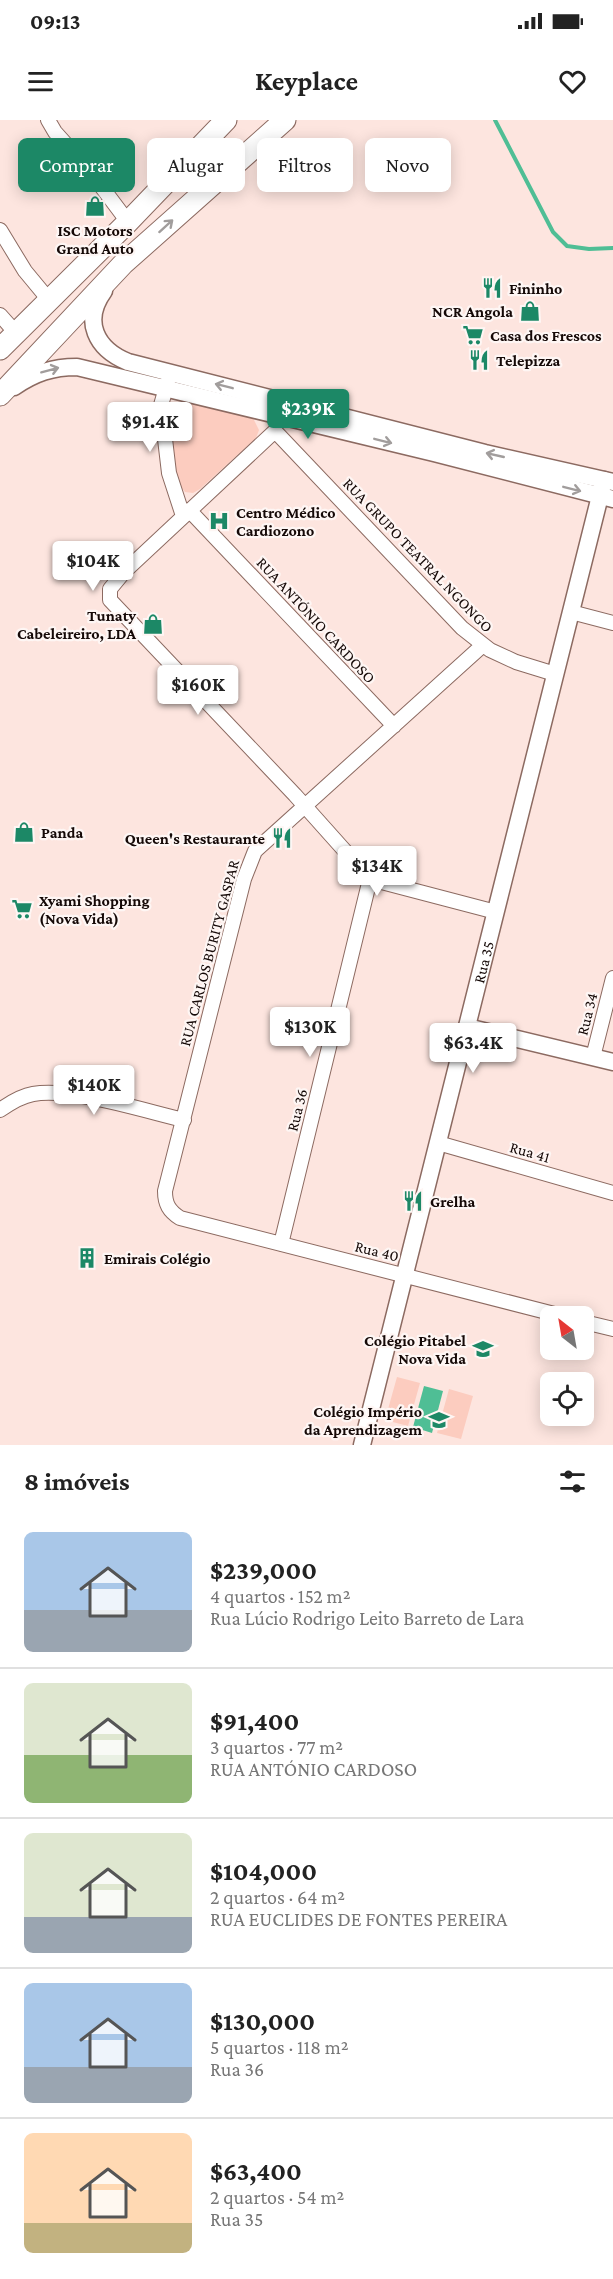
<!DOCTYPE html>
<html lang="pt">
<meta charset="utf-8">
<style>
:root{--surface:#fff;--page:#f6f6f6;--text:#222;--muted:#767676;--line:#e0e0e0;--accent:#1c8866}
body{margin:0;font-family:"Crimson Pro",serif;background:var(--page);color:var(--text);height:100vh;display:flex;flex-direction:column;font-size:22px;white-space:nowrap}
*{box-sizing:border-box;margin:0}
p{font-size:20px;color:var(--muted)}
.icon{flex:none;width:33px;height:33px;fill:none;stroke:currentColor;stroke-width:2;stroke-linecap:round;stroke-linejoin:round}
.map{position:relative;height:1325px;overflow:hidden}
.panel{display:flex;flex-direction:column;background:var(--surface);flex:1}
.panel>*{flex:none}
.banner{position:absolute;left:18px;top:18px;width:578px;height:54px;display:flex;gap:12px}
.needle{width:39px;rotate:329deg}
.fabs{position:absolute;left:540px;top:1186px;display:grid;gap:12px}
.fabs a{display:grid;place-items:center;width:54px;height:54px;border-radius:9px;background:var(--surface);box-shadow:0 3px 15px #0003;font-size:30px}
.price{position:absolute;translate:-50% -51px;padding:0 14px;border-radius:6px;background:#fff;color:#222;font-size:20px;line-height:39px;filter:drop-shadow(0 2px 3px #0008)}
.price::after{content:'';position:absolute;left:50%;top:36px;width:18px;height:14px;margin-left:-9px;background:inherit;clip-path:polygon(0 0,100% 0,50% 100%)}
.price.on{background:var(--accent);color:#fff}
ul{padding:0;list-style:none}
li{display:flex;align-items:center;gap:18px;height:150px;padding:0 24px}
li+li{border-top:2px solid var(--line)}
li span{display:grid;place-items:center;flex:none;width:168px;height:120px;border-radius:9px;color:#555}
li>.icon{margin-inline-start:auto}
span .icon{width:72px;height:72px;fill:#fffc;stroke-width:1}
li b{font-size:26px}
h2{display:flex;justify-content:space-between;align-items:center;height:72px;padding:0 24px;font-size:26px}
.tag{padding:0 21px;border-radius:9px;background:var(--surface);box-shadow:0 3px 15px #0003;font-size:21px;line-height:54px}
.tag.on{background:var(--accent);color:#fff}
.status{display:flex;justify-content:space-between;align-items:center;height:42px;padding:0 30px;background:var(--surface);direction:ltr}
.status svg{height:16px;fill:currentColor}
header{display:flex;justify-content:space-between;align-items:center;height:78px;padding:0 24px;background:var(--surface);font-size:27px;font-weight:700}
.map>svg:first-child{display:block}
.green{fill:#fcccbf}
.water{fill:#4fbe95}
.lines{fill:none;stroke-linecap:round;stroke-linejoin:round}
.stream{stroke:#4fbe95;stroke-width:4}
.minor-casing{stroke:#8c6a61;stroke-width:16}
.tertiary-casing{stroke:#8c6a61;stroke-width:19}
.trunk-casing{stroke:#8c6a61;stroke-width:23}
.minor{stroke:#fff;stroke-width:14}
.tertiary{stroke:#fff;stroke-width:16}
.trunk{stroke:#fff;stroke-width:21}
.oneway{stroke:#a19d9c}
.labels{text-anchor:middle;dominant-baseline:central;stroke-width:4.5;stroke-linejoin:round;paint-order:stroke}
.poi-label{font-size:16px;font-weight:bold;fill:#150907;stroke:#fef6f4;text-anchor:start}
.street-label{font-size:16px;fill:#150907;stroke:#fef6f4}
</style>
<div class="status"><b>09:13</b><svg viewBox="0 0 49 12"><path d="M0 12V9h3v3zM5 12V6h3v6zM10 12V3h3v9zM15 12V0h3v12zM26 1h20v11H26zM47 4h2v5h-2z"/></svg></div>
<header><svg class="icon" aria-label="menu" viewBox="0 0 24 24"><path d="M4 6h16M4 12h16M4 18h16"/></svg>Keyplace<svg class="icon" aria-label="heart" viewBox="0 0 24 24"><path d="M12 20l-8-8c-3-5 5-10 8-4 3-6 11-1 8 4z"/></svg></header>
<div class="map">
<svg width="613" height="1325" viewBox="0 0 613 1325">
<rect width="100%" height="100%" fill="#fde5df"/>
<!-- green -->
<path class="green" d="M 186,281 L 253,298 L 259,310 L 256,318 L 200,369 L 193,373 L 185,372 C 166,350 168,319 170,291 L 177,284 Z
M 203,869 L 208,870 L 195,913 L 192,912 Z
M 397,1257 L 420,1263 L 408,1306 L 385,1300 Z
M 449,1269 L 473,1276 L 461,1319 L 437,1313 Z"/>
<!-- water -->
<path class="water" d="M 424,1266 L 443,1271 L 432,1313 L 413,1307 Z"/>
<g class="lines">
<!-- stream -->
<path class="stream" d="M 495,0 L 553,112 L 567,126 L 589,129 L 613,128"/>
<!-- minor casing -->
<g class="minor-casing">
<path id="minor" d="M 48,0 L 55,12 L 89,50 L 128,102
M 0,110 L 25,151 L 49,180
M 0,195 L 16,213
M 168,261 L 161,285 L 169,353 L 183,396
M 275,311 L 124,452 L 110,469 L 110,480 L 295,675 L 370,759 L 496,792
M 275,311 L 462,508 L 490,530 L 516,542 L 555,554
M 189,390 L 394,606
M 571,492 L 613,503
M 483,525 L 255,731 L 244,759 L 165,1071 C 165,1084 169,1091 180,1098 L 566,1197
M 593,937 L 613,858
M 0,990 C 10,983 21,976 33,974 C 71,967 145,991 184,1000
M 438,1023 L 613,1073
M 281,1124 L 370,759
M 584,1202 L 613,1209"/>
</g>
<!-- tertiary casing -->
<g class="tertiary-casing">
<g id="tertiary">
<path d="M 104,171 C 82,201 96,229 128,242 L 485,333 L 613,362"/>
<path d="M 14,267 C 35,253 52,247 77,247 L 434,333 L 613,379"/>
<path d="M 467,907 L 613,942"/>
<path id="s1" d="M 362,1325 L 604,360"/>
</g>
</g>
<!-- trunk casing -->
<g class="trunk-casing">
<path id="trunk" d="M 0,229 L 128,102 L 226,0
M 0,275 L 123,144 L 285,0"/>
</g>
<!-- minor -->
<use href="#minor" class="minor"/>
<!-- tertiary -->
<use href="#tertiary" class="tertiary"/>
<!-- trunk -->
<use href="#trunk" class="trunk"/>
</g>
<!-- one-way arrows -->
<defs><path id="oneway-shaft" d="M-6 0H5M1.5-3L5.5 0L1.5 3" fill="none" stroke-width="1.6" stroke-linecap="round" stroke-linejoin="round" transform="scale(1.5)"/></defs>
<g class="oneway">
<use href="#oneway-shaft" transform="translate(166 106) rotate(-42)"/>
<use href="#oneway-shaft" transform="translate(50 250) rotate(-15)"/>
<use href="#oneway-shaft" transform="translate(224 266) rotate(-166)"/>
<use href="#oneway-shaft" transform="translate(383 321) rotate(14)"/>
<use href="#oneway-shaft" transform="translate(495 335) rotate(-167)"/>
<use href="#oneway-shaft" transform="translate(572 369) rotate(14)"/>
</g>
<!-- icons -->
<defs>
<g id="shop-bare" transform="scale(1.62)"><path d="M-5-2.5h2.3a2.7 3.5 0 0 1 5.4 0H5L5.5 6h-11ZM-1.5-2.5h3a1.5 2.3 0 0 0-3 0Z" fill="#1c8866" stroke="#fef6f4" stroke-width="2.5" paint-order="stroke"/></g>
<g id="restaurant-bare" transform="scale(1.62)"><path d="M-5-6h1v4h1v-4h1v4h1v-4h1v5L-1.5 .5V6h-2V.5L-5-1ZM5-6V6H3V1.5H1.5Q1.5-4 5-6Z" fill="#1c8866" stroke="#fef6f4" stroke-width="2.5" paint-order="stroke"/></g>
<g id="supermarket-bare" transform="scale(1.62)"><path d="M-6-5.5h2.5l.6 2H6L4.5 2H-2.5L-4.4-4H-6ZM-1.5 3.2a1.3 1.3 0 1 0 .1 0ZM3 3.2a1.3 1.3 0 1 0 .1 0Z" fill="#1c8866" stroke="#fef6f4" stroke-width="2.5" paint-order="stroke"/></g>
<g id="hospital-bare" transform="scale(1.62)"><path d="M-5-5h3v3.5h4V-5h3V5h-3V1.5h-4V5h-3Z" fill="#1c8866" stroke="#fef6f4" stroke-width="2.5" paint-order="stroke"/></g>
<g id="building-bare" transform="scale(1.62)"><path d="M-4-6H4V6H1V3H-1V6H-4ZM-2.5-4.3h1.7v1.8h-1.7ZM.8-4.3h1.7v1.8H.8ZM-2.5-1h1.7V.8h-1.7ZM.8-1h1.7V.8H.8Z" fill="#1c8866" stroke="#fef6f4" stroke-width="2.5" paint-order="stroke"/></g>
<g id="university-bare" transform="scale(1.62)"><path d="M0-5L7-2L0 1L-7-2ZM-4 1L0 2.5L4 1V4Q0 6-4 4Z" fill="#1c8866" stroke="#fef6f4" stroke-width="2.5" paint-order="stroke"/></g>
<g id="school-bare" transform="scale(1.62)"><path d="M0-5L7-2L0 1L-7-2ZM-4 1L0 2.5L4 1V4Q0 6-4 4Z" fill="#1c8866" stroke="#fef6f4" stroke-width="2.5" paint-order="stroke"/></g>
</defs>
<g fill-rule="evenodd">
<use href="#shop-bare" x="95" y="86"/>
<use href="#restaurant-bare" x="492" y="168"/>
<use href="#shop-bare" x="530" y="191"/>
<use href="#supermarket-bare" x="473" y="215"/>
<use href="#restaurant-bare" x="479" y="240"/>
<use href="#hospital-bare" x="219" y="401"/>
<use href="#shop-bare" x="153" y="504"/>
<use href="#shop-bare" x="24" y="712"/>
<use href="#restaurant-bare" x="282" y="718"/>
<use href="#supermarket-bare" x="22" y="789"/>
<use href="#restaurant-bare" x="413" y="1081"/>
<use href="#building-bare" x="87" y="1138"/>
<use href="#university-bare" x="483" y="1229"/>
<use href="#school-bare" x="439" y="1300"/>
</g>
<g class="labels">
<!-- poi labels -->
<g class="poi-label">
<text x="95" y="110" text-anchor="middle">ISC Motors<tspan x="95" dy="18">Grand Auto</tspan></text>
<text x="509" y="168">Fininho</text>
<text x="513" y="191" text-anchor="end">NCR Angola</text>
<text x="490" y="215">Casa dos Frescos</text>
<text x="496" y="240">Telepizza</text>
<text x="236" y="392">Centro Médico<tspan x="236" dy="18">Cardiozono</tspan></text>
<text x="136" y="495" text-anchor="end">Tunaty<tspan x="136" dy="18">Cabeleireiro, LDA</tspan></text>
<text x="41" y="712">Panda</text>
<text x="265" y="718" text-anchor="end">Queen's Restaurante</text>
<text x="39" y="780">Xyami Shopping<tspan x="39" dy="18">(Nova Vida)</tspan></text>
<text x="430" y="1081">Grelha</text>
<text x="104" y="1138">Emirais Colégio</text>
<text x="466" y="1220" text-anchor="end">Colégio Pitabel<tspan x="466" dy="18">Nova Vida</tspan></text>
<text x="422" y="1291" text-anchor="end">Colégio Império<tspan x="422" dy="18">da Aprendizagem</tspan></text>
</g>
<!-- street labels -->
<g class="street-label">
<text transform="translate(418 435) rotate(46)">RUA GRUPO TEATRAL NGONGO</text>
<text transform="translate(316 500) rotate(47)">RUA ANTÓNIO CARDOSO</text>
<text transform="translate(209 833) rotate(-75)">RUA CARLOS BURITY GASPAR</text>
<text stroke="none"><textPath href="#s1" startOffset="498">Rua 35</textPath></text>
<text transform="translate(587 894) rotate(-76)">Rua 34</text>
<text transform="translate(297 990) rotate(-76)">Rua 36</text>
<text transform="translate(530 1032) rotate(16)">Rua 41</text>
<text transform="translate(377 1131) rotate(14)">Rua 40</text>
</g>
</g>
</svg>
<div class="fabs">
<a><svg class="needle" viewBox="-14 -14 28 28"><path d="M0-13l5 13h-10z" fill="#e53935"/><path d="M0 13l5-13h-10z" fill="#767676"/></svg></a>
<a><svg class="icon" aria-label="locate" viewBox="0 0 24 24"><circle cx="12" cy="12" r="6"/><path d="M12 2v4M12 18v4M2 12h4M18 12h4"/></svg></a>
</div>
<b class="price on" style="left:308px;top:320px">$239K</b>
<b class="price" style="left:150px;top:333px">$91.4K</b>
<b class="price" style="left:93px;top:472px">$104K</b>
<b class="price" style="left:198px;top:596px">$160K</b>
<b class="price" style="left:377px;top:777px">$134K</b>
<b class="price" style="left:310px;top:938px">$130K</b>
<b class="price" style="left:473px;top:954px">$63.4K</b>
<b class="price" style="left:94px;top:996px">$140K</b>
<div class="banner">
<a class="tag on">Comprar</a>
<a class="tag">Alugar</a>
<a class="tag">Filtros</a>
<a class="tag">Novo</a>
</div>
</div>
<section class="panel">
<h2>8 imóveis<svg class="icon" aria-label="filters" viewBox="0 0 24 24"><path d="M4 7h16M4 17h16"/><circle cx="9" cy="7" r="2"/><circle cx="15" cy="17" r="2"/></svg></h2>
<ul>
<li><span style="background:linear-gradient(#a9c7e8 65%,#9aa5b1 0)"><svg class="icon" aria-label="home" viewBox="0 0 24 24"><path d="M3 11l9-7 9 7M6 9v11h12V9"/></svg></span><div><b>$239,000</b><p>4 quartos · 152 m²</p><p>Rua Lúcio Rodrigo Leito Barreto de Lara</p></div></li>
<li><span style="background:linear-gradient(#dfe7d0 60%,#8fb573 0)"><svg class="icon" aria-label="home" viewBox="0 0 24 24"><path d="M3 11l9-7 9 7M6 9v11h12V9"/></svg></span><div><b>$91,400</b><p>3 quartos · 77 m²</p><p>RUA ANTÓNIO CARDOSO</p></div></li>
<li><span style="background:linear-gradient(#dfe7d0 70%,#9aa5b1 0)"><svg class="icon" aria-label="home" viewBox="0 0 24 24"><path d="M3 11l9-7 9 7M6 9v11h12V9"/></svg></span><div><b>$104,000</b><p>2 quartos · 64 m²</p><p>RUA EUCLIDES DE FONTES PEREIRA</p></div></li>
<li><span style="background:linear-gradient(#a9c7e8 70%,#9aa5b1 0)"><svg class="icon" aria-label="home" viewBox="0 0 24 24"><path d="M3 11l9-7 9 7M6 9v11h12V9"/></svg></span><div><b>$130,000</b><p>5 quartos · 118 m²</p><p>Rua 36</p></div></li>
<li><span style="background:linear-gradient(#ffd9b3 75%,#c2b280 0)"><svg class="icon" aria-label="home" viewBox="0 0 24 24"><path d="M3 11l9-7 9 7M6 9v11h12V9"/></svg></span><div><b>$63,400</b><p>2 quartos · 54 m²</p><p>Rua 35</p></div></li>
</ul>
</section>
